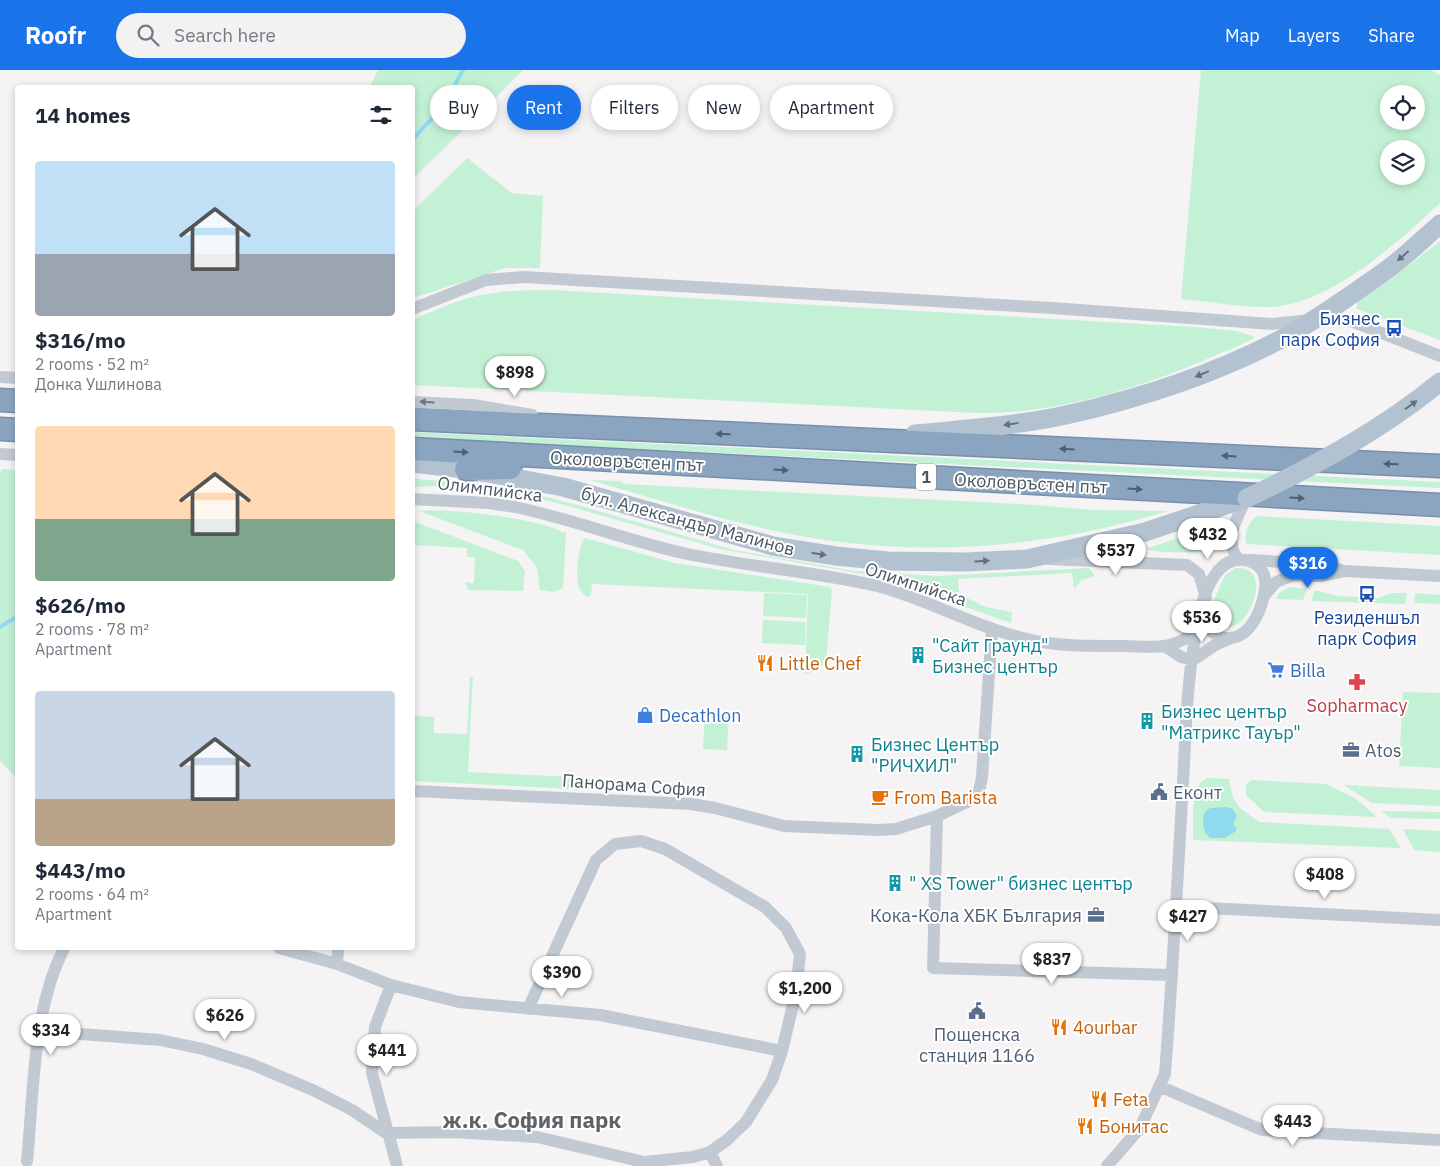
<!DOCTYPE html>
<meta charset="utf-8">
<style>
:root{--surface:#fff;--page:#f2f2f3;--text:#1f2937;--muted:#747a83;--accent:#1a73e8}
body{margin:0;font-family:"IBM Plex Sans",sans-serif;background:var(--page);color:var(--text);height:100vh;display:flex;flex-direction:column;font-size:19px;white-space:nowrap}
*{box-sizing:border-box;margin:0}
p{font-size:16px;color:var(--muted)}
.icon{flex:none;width:28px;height:28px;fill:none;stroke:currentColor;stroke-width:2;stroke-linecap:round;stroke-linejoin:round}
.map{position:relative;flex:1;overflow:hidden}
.drawer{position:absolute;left:15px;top:15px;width:400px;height:865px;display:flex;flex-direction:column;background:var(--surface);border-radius:5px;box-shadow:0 2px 8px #0003}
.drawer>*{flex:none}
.banner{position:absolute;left:430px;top:15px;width:475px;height:45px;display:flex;gap:10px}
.tools{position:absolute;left:1380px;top:15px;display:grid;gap:10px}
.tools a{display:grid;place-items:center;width:45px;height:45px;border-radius:50%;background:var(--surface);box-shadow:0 2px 8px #0003;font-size:25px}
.price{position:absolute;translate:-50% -42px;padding:0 11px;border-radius:18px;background:#fff;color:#222;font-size:16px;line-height:32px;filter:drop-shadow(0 1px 2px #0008)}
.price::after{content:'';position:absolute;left:50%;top:30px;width:15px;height:11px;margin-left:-8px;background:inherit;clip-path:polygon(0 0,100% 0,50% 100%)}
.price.active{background:var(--accent);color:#fff}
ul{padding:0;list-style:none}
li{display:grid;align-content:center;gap:10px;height:265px;padding:0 20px}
li span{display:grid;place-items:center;height:155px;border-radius:5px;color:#555}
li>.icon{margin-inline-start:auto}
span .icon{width:90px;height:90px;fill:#fffc;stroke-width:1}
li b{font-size:21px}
h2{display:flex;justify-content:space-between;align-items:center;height:60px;padding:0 20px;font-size:21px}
.pill{padding:0 18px;border-radius:22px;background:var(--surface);box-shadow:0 2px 8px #0003;font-size:18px;line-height:45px}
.pill.active{background:var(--accent);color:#fff}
header{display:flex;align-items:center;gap:30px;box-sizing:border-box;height:70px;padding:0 25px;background:var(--accent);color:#fff}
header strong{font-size:24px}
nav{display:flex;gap:28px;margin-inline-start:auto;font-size:18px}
.search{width:350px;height:45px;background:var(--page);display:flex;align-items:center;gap:12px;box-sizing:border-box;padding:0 18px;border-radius:28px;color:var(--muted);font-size:19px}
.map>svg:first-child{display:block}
.green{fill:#c3f1d5;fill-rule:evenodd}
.water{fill:#90daee}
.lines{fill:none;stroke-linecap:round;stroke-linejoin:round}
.stream{stroke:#90daee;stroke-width:4}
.highway-casing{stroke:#7690ad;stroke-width:25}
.street{stroke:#c1cad2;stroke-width:12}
.primary{stroke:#b3c2d1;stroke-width:19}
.highway{stroke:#8ba5c1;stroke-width:22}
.primary-bridge{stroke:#b3c2d1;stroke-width:19}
.oneway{fill:#64717d}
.oneway2{fill:#6e7983}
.oneway3{fill:#505e6b}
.labels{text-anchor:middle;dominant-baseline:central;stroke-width:4;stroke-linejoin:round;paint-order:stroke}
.shield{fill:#fff;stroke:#808990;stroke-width:1}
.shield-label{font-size:16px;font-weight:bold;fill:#4a5661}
.transit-label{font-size:18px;fill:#164399;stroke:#fff;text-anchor:end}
.street-label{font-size:18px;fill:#4a5661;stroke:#fff}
.culture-label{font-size:18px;fill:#0d838f;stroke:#fff;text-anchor:start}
.food-label{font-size:18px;fill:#c56008;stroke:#fff;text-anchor:start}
.shop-label{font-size:18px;fill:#366cbe;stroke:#fff;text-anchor:start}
.health-label{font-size:18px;fill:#be3a42;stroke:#fff}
.service-label{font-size:18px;fill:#4e5e75;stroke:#fff;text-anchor:start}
.district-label{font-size:22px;font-weight:bold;fill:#5f6368;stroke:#fff}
</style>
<header>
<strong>Roofr</strong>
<div class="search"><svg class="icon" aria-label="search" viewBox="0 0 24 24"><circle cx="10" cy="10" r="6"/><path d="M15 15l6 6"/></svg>Search here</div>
<nav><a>Map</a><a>Layers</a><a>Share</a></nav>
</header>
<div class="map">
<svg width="1440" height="1096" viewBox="0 0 1440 1096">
<rect width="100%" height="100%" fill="#f5f3f3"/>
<!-- green -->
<path class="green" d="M 378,0 L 523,0 L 413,109 L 412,18 L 370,17 Z
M 1201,0 L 1431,0 L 1440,5 L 1440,133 C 1397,173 1330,235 1269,237 C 1241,238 1210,231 1181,229 ZM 1389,24 L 1416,24 L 1416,51 L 1389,51 ZM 1389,79 L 1416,79 L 1416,106 L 1389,106 Z
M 467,88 L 512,123 L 543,126 L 540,198 L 505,198 L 413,228 L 413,141 Z
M 1440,171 L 1440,270 L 1357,239 L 1357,233 L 1360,230 L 1390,210 Z
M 552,220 L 1195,257 L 1237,261 L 1255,267 C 1243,275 1227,280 1214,286 C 1141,318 1057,344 977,343 L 413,315 L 413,250 C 427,244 441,237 456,232 C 486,221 520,220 552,220 Z
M 412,362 L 1440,412 L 1440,418 L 413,368 Z
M 2,399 L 17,400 L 17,709 L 0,691 L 0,403 Z
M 413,409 L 472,413 L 520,420 L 581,436 L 734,480 L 854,501 L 937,506 L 1089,498 L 1095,506 L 1082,510 L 1074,519 L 1072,503 L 958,509 L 959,524 L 985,537 L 1012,542 L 1011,553 L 880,507 L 720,479 L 550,431 L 472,418 L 434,416 L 413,417 Z
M 590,410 L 620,411 L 624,414 L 1036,435 L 1093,440 L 1168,441 C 1034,482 894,490 758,457 C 701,444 646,426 590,410 Z
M 419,441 C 443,437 545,449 563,463 L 566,462 L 563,518 L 554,522 L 540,520 L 537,498 L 523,480 Z
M 1257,446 L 1440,456 L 1440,485 L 1247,474 C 1243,465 1249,451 1257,446 Z
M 413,451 L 518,491 L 525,501 L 523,521 L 468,520 L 465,512 L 474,513 L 475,487 L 467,487 L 467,478 L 413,475 Z
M 1218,455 L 1219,460 C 1216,466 1213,475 1207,479 C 1199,484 1154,483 1145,479 Z
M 585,468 L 675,493 L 830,517 L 832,520 L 826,592 L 816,601 L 805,604 L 808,524 L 592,514 L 591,525 L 588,527 C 584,525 581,522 579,518 C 575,510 578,474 585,468 Z
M 1236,498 C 1268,497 1256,537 1241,551 C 1229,564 1212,554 1210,539 L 1225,505 Z
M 1289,517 L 1307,519 L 1303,530 L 1276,529 L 1279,523 Z
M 1315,520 L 1338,526 L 1379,528 L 1391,523 L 1407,523 L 1405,534 L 1311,531 Z
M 764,523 L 807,525 L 806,548 L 763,546 Z
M 1415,523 L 1440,525 L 1440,534 L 1414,533 Z
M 763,550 L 806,552 L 805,575 L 762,573 Z
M 470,607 L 473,607 L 468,702 L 594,708 L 593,720 L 413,711 L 413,646 L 434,647 L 434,663 L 467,664 Z
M 1403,622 L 1440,623 L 1440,698 L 1399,696 Z
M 705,642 L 729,643 L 727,680 L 703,679 Z
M 1208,708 L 1229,709 L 1233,728 L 1240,738 L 1259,752 L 1389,759 L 1401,778 L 1193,770 C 1194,754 1189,713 1208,708 Z
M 1252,710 L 1326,714 L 1355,728 L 1377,747 L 1264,742 L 1246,725 L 1246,714 Z
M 1344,715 L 1440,720 L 1440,736 L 1372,733 Z
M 1381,741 L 1440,742 L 1440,749 L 1391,748 Z
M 1403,759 L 1440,761 L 1440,782 L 1414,780 Z"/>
<!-- water -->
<path class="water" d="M 1227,737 L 1233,739 L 1237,746 L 1233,754 L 1237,758 L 1236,761 L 1225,768 L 1210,768 C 1203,762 1201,751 1205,742 L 1210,738 Z"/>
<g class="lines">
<!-- stream -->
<path class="stream" d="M 412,70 L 444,35 L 463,0
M 0,557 L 18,546"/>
<!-- highway casing -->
<g class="highway-casing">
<path id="highway" d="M 0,330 L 18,331
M 412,349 L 1440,396
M 0,359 L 18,360
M 412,379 L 1440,435
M 466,399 L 510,398"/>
</g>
<!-- street -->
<path class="street" d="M 412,239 L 486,210 L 524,207 L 1052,238 L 1272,254 L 1332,248 L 1351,251 L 1440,286
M 0,307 L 18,308
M 412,332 L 473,335 L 532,345
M 0,384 L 18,385
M 412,429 L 488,433 L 515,437 C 572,449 626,470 683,483 C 747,497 813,501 877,516 C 927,529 973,556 1023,568 C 1056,577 1091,576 1125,576 C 1153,577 1177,581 1198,558
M 1049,489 L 1187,495 L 1199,504 L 1206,527
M 1238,489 C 1223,470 1237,447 1247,428
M 1249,490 L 1320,494 L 1341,500
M 1264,526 L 1276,512 L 1294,505 L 1320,506 L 1345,501 L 1440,506
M 1166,577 L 1181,587 L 1193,590
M 1193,590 L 1215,575 L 1231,568
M 412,721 L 691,734 L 715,738 L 784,756 L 878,760 L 896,759 L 937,746 L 969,731 L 979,722 L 982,707 L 992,559
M 937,746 L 933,898 L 1172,905
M 1208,838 L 1440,850
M 279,878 L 337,894 L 391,915 L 459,932 L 600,945 L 782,981
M 337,894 L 338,878
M 391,915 L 375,957 L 372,1003 L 397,1096
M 40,961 L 160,970 L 203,979 L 251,994 L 315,1021 L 352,1040 L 386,1063 L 453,1062 L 537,1067 L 644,1092 L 693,1087 L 710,1082 L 727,1070 L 746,1052 L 772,1010 L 782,981 L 796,922 L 800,884 L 786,858 L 765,837 L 665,779 L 641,771 L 615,774 L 596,790 L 528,939
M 1161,1017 L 1262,1060 L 1440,1070
M 710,1082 L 717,1096
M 27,1091 C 34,1020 32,942 64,878
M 1107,1096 L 1140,1058 L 1165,1004 C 1172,913 1177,821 1182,729 C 1186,666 1186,600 1201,538 C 1206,517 1219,486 1245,490 C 1251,491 1257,494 1261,499 C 1272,514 1259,549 1246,561 C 1228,577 1205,564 1201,543"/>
<!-- primary -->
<path class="primary" d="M 915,364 C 965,359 1016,356 1066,345 C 1142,328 1218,303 1287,266 C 1322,246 1356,222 1388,199 C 1407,185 1423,169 1440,154
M 412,393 L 466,399 L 563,417 L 773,476 L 836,486 L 887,491 L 966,492 L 1027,489 L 1145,462 L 1247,428"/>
<!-- highway -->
<use href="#highway" class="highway"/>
<!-- primary-bridge -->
<path class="primary-bridge" d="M 1247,428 C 1315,396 1381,360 1440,312"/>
</g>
<!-- one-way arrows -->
<defs><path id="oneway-solid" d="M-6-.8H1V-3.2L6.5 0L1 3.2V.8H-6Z" transform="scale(1.25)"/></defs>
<g class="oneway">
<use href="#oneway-solid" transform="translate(1403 186) rotate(139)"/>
<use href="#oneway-solid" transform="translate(1202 304) rotate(157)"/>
<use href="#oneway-solid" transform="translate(1411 335) rotate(-35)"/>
<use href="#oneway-solid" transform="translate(1011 354) rotate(172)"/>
<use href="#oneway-solid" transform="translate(819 484) rotate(9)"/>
<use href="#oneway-solid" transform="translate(982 491) rotate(-3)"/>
</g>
<use class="oneway2" href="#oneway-solid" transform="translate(427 332) rotate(-177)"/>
<g class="oneway3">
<use href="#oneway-solid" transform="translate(723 364) rotate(-178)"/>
<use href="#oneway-solid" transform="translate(1067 379) rotate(-177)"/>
<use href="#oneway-solid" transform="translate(461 382) rotate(3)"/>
<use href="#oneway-solid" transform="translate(1229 386) rotate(-177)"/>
<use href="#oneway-solid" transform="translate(1391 394) rotate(-178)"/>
<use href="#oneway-solid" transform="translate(781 400) rotate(3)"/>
<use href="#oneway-solid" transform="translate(1135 419) rotate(3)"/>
<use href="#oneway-solid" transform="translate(1297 428) rotate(3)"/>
</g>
<!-- icons -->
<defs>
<g id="bus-bare" transform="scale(1.35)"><path d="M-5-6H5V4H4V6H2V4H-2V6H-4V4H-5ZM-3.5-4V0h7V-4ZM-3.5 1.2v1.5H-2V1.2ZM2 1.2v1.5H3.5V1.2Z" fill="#1a4fb4" stroke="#fff" stroke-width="2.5" paint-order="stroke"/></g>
<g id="building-bare" transform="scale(1.35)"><path d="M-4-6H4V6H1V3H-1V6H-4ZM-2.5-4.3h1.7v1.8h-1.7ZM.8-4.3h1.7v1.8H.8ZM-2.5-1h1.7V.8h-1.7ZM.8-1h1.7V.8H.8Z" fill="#0f9aa8" stroke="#fff" stroke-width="2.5" paint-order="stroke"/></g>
<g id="restaurant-bare" transform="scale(1.35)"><path d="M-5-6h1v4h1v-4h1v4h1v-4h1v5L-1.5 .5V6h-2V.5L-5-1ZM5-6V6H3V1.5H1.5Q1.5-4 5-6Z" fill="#e8710a" stroke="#fff" stroke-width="2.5" paint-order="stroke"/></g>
<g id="supermarket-bare" transform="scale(1.35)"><path d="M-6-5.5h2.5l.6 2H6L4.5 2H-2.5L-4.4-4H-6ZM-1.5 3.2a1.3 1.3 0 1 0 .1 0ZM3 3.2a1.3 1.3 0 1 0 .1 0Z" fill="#3f7fe0" stroke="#fff" stroke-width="2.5" paint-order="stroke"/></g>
<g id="pharmacy-bare" transform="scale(1.35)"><path d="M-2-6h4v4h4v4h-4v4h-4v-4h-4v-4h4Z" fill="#e0444e" stroke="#fff" stroke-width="2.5" paint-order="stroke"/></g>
<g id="shop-bare" transform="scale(1.35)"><path d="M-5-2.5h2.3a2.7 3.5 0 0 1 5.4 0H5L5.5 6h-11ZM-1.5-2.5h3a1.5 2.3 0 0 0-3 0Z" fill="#3f7fe0" stroke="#fff" stroke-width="2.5" paint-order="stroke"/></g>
<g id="office-bare" transform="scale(1.35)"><path d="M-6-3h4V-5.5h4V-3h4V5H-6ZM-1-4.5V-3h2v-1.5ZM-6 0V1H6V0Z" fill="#5c6f8a" stroke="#fff" stroke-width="2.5" paint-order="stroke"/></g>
<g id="civic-bare" transform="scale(1.35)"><path d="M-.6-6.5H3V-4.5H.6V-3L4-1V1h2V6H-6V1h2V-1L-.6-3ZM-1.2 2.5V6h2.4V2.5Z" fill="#5c6f8a" stroke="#fff" stroke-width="2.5" paint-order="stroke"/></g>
<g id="cafe-bare" transform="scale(1.35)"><path d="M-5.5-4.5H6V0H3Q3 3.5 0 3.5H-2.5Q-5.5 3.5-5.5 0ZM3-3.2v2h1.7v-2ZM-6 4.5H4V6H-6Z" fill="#e8710a" stroke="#fff" stroke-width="2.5" paint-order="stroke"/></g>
</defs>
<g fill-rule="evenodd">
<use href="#bus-bare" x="1394" y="258"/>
<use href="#bus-bare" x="1367" y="524"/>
<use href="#building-bare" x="918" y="585"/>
<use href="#restaurant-bare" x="765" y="593"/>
<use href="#supermarket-bare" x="1276" y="600"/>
<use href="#pharmacy-bare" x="1357" y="612"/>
<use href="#shop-bare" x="645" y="645"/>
<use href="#building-bare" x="1147" y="651"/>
<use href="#office-bare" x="1351" y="680"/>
<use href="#building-bare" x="857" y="684"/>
<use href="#civic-bare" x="1159" y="722"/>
<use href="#cafe-bare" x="880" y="727"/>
<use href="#building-bare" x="895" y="813"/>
<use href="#office-bare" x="1096" y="845"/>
<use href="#civic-bare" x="977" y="941"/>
<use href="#restaurant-bare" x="1059" y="957"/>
<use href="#restaurant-bare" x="1099" y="1029"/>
<use href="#restaurant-bare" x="1085" y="1056"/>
</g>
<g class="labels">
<!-- shield labels -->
<rect class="shield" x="916" y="393.5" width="20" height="27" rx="4"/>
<g class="shield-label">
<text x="926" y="407">1</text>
</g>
<!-- transit labels -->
<g class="transit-label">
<text x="1380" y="248">Бизнес<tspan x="1380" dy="21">парк София</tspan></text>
<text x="1367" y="547" text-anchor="middle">Резиденшъл<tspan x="1367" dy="21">парк София</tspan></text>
</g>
<!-- street labels -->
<g class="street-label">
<text transform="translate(627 391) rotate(3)">Околовръстен път</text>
<text transform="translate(1031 413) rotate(3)">Околовръстен път</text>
<text transform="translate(490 419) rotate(7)">Олимпийска</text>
<text transform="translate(688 451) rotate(15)">бул. Александър Малинов</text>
<text transform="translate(916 514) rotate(18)">Олимпийска</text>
<text transform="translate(634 715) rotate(4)">Панорама София</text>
</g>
<!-- culture labels -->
<g class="culture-label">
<text x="932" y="575">"Сайт Граунд"<tspan x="932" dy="21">Бизнес център</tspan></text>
<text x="1161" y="641">Бизнес център<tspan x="1161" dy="21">"Матрикс Тауър"</tspan></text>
<text x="871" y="674">Бизнес Център<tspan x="871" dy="21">"РИЧХИЛ"</tspan></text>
<text x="909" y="813">" XS Tower" бизнес център</text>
</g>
<!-- food labels -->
<g class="food-label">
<text x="779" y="593">Little Chef</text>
<text x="894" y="727">From Barista</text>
<text x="1073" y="957">4ourbar</text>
<text x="1113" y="1029">Feta</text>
<text x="1099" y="1056">Бонитас</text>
</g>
<!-- shop labels -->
<g class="shop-label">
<text x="1290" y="600">Billa</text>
<text x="659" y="645">Decathlon</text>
</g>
<!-- health labels -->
<g class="health-label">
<text x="1357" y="635">Sopharmacy</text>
</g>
<!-- service labels -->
<g class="service-label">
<text x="1365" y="680">Atos</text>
<text x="1173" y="722">Еконт</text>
<text x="1082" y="845" text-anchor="end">Кока-Кола ХБК България</text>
<text x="977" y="964" text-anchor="middle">Пощенска<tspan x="977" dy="21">станция 1166</tspan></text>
</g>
<!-- district labels -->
<g class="district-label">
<text x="532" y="1049">ж.к. София парк</text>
</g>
</g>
</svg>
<div class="tools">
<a><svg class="icon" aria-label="locate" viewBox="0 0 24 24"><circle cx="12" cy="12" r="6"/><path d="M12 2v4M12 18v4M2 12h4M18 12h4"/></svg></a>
<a><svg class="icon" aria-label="layers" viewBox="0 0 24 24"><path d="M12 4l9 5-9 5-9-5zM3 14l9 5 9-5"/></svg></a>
</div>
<b class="price" style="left:515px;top:328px">$898</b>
<b class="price" style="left:1208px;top:490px">$432</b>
<b class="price" style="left:1116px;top:506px">$537</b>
<b class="price active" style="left:1308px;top:519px">$316</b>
<b class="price" style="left:1202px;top:573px">$536</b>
<b class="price" style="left:1325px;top:830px">$408</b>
<b class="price" style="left:1188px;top:872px">$427</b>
<b class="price" style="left:1052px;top:915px">$837</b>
<b class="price" style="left:562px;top:928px">$390</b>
<b class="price" style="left:805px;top:944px">$1,200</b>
<b class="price" style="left:225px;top:971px">$626</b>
<b class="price" style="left:51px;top:986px">$334</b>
<b class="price" style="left:387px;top:1006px">$441</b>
<b class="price" style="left:1293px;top:1077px">$443</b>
<div class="banner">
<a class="pill">Buy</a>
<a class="pill active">Rent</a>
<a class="pill">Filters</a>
<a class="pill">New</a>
<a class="pill">Apartment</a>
</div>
<section class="drawer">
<h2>14 homes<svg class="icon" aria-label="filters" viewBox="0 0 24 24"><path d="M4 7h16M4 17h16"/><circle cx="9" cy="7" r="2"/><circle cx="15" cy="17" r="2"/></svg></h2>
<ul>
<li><span style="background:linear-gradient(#bfe0f5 60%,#9aa5b1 0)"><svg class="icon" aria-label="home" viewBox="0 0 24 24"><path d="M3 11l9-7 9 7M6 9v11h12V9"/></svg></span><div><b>$316/mo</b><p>2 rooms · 52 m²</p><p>Донка Ушлинова</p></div></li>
<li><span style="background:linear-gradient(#ffd9b3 60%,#7fa58c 0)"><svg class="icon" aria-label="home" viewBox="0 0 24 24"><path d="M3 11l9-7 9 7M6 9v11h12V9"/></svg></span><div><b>$626/mo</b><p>2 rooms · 78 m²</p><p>Apartment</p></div></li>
<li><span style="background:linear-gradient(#c9d6e8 70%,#b9a48a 0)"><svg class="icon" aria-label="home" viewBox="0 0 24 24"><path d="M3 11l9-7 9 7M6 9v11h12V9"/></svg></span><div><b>$443/mo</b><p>2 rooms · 64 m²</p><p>Apartment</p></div></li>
</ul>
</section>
</div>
